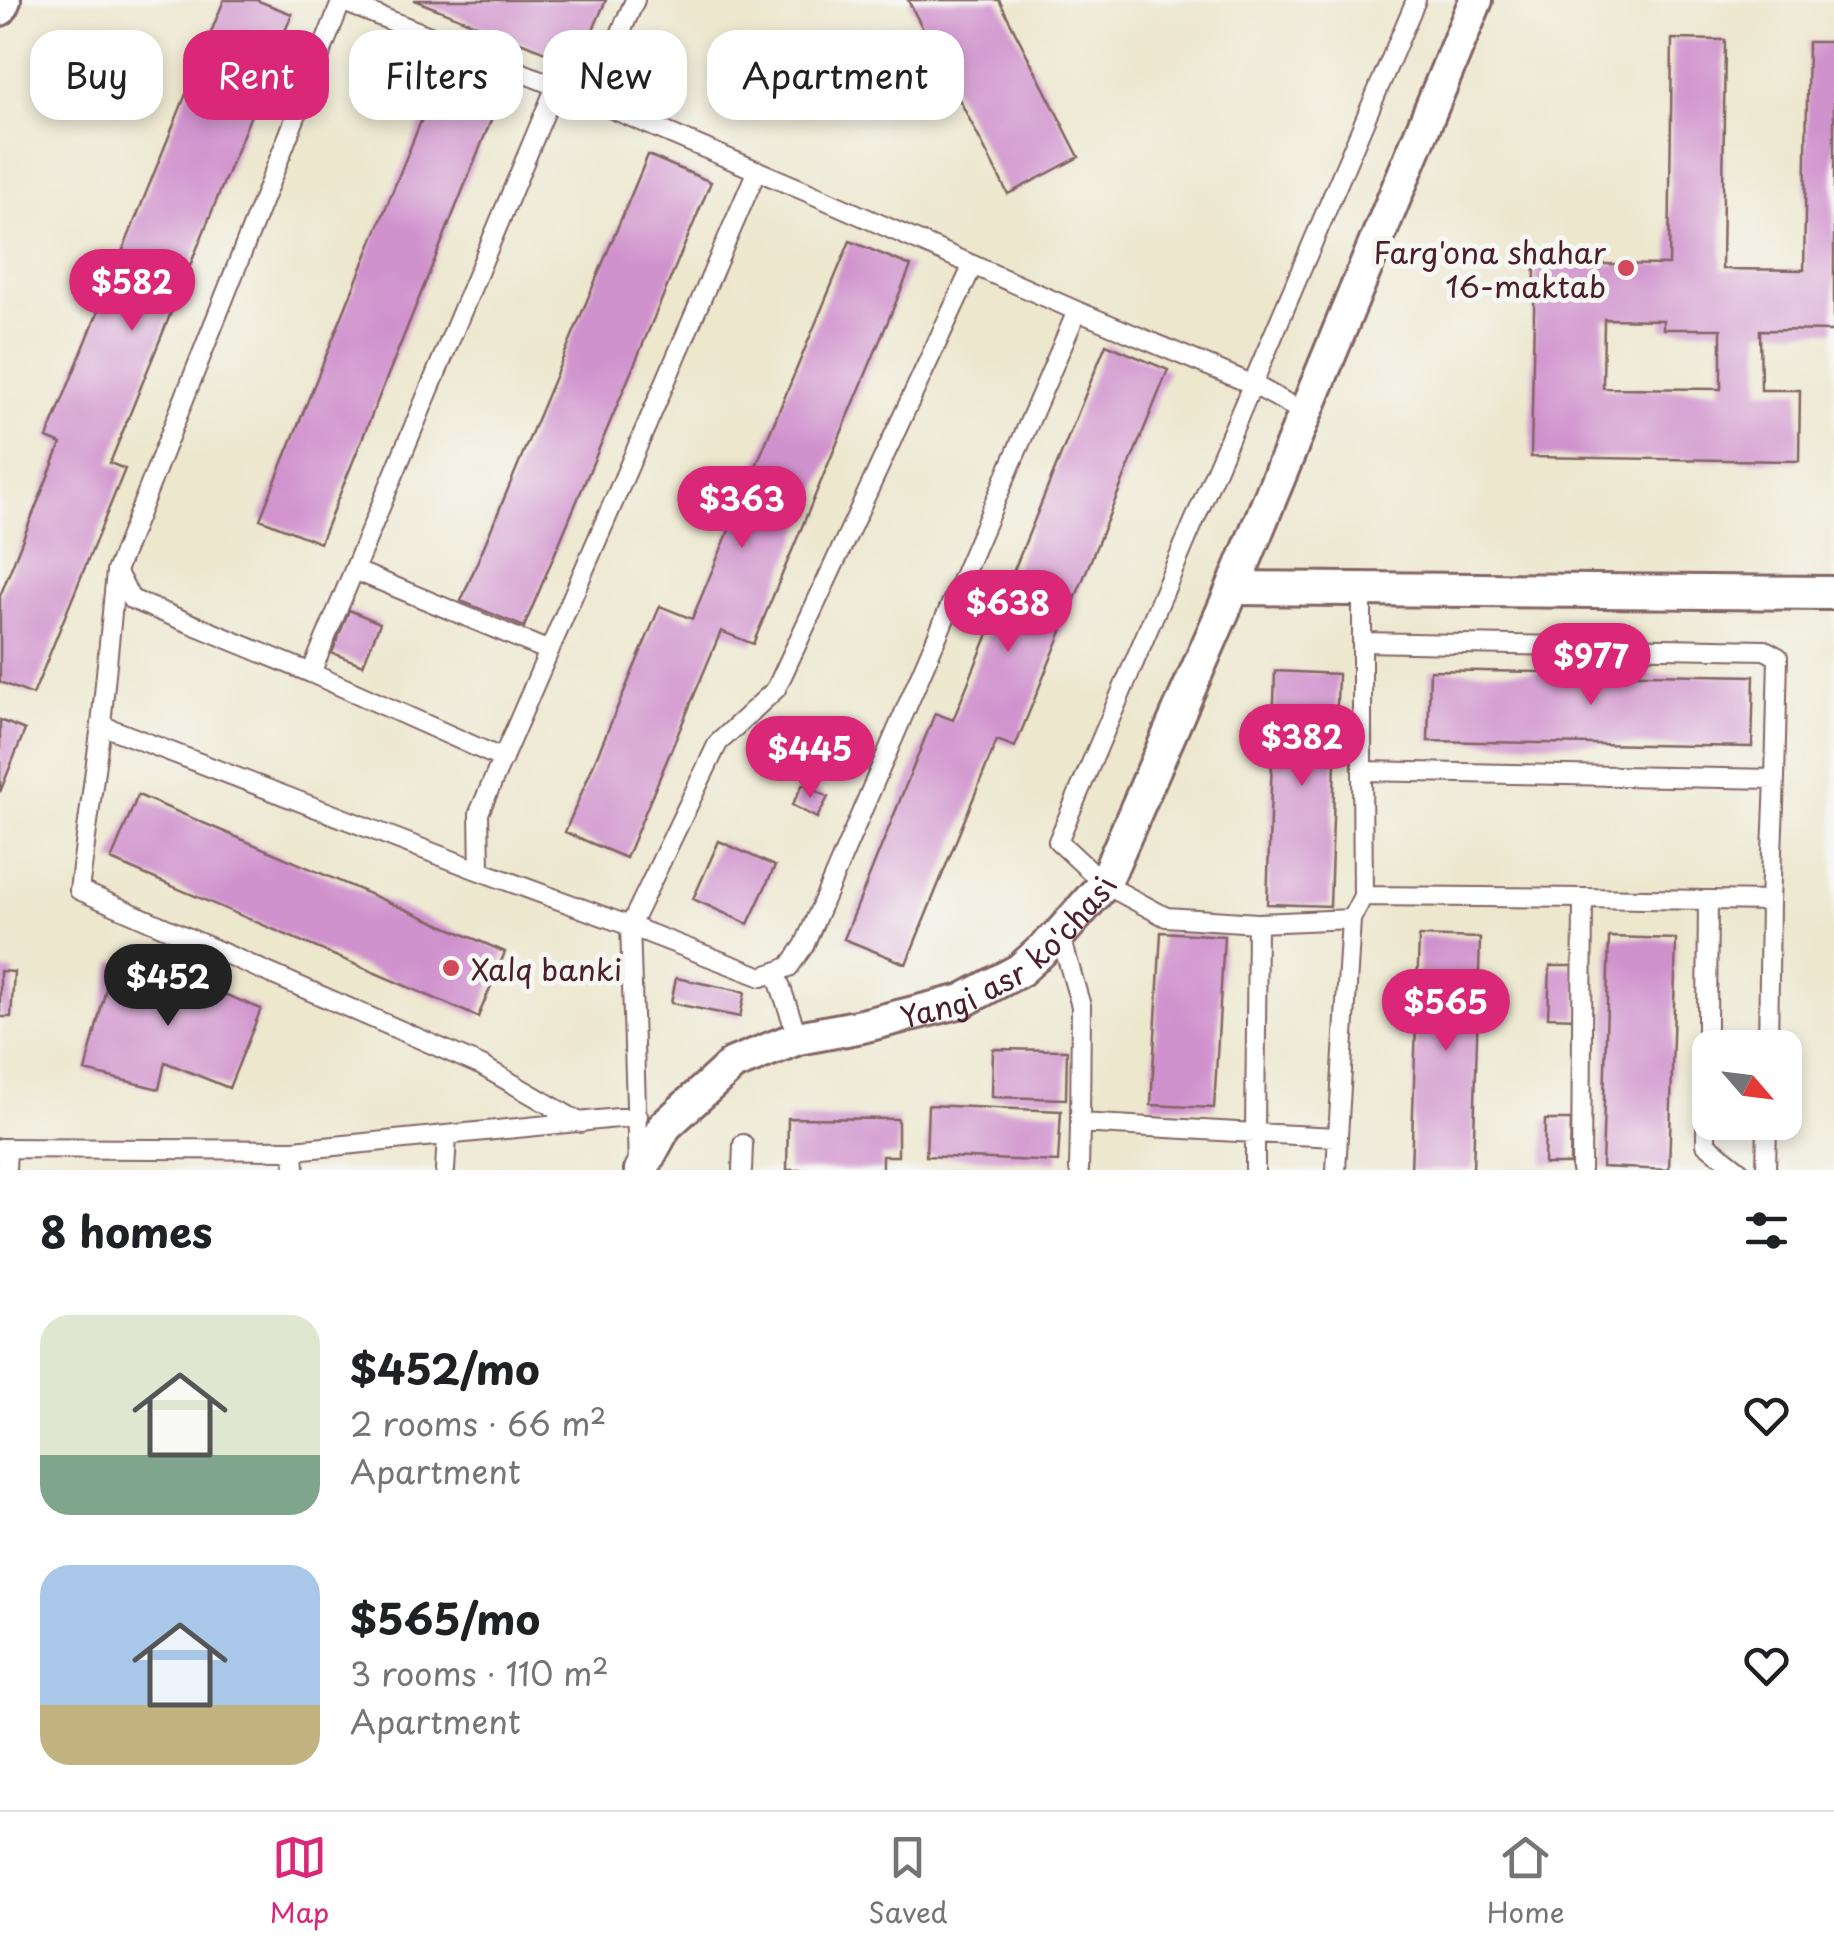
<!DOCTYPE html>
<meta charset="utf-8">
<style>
:root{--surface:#fff;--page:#f6f6f6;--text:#202124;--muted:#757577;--line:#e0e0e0;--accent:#db2777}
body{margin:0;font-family:"Playpen Sans",sans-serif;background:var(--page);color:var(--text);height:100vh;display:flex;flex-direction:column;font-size:38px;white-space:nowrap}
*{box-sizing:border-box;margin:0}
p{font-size:32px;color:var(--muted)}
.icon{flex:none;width:55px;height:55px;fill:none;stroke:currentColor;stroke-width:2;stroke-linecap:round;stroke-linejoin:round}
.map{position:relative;height:1170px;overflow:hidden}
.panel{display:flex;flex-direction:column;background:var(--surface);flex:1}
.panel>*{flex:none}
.guide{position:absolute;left:30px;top:30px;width:1000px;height:90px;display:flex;gap:20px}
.needle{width:65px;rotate:118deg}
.tools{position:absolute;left:1692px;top:1030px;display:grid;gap:20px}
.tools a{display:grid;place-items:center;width:110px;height:110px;border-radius:20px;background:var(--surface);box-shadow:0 5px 15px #0003;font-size:50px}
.price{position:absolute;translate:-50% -85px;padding:0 22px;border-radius:35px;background:var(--accent);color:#fff;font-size:32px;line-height:65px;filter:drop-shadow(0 2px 5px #0008)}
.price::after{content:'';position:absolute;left:50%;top:60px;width:30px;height:22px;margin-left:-15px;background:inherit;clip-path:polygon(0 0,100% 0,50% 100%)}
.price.selected{background:#222;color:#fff}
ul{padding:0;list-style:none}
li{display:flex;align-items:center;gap:30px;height:250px;padding:0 40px}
li span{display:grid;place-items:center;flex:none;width:280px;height:200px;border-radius:30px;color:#555}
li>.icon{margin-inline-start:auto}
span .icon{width:120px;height:120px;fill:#fffc;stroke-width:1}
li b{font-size:42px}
h2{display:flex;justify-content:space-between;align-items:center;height:120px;padding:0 40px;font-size:42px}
.tag{padding:0 35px;border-radius:30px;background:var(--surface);box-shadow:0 5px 15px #0003;font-size:35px;line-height:90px}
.tag.selected{background:var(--accent);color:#fff}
.dock{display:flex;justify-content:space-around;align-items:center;height:140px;border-top:2px solid var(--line);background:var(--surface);font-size:28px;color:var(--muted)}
.dock a{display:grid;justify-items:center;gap:5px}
.dock .selected{color:var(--accent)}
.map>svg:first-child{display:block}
.building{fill:#d092cd;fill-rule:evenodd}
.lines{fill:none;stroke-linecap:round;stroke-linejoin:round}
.lane-casing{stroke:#836564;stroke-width:22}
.street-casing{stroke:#836564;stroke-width:38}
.lane{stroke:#fff;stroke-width:18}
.street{stroke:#fff;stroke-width:32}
.poi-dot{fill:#d1495b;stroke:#f6f6f2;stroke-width:4}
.labels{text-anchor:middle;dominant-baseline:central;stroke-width:10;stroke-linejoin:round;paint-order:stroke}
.poi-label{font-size:30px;fill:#4a1f2b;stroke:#f6f6f2;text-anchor:end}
.street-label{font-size:30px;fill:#4a1f2b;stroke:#f6f6f2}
</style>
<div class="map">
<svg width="1834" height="1170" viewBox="0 0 1834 1170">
<rect width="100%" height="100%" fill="#f6f6f2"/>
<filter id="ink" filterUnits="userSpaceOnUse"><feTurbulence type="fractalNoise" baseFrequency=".01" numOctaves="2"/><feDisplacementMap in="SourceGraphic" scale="20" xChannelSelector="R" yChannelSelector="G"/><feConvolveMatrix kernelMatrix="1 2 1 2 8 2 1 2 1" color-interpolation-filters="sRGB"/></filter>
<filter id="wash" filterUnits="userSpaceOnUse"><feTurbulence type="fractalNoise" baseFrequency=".0048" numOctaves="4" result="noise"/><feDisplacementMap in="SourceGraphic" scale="40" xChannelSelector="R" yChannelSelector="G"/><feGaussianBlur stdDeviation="2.25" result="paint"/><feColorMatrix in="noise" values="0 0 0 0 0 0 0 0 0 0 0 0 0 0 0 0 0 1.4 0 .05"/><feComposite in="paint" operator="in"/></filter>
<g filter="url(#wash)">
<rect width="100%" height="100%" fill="#ede7ce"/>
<g id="blocks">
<!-- building -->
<path class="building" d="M 224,0 L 256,0 L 292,14 L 110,463 L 125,469 L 33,695 L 0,682 L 0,596 L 61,444 L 47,438 Z
M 414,0 L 606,0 L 578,65 Z
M 908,0 L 999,0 L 1079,157 L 1008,194 Z
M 1672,39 L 1725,40 L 1722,269 L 1804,270 L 1808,42 L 1834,42 L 1834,331 L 1760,330 L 1761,390 L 1800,390 L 1799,461 L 1531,457 L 1535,263 L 1669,265 ZM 1604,319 L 1663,320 L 1663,329 L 1721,329 L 1721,389 L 1603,388 Z
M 440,74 L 500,98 L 320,543 L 260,519 Z
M 648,155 L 711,182 L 524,627 L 461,601 Z
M 850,241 L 911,266 L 753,644 L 721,631 L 626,858 L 565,832 L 660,606 L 692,619 Z
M 1106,344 L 1168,370 L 1015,747 L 997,740 L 906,964 L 844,939 L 935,713 L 953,720 Z
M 349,610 L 380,623 L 363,665 L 332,653 Z
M 1430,670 L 1754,676 L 1752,747 L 1428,741 Z
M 1275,671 L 1338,674 L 1330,906 L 1267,904 Z
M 0,720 L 25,730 L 0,792 Z
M 803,784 L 828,797 L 817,818 L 792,805 Z
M 138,795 L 505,952 L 478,1017 L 111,860 Z
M 719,841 L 775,866 L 748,924 L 693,899 Z
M 1161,932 L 1224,936 L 1214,1108 L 1151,1105 Z
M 1419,936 L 1480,938 L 1473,1170 L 1411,1170 Z
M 1609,937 L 1676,939 L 1669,1170 L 1602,1167 Z
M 113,961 L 187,979 L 261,1009 L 229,1088 L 165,1062 L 159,1089 L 85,1071 Z
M 1550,966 L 1579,966 L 1578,1018 L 1548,1017 Z
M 0,971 L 14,972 L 11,1017 L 0,1017 Z
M 676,978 L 745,992 L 740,1017 L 671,1003 Z
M 993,1049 L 1067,1050 L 1066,1099 L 992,1097 Z
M 928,1105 L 1061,1111 L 1058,1162 L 926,1156 Z
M 788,1118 L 898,1119 L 898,1156 L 882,1156 L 882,1170 L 787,1170 Z
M 1545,1120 L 1571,1120 L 1570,1164 L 1544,1164 Z"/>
</g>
</g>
<g filter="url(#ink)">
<use href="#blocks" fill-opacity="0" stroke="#836564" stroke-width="2.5"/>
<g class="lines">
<!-- lane casing -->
<g class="lane-casing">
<path id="lane" d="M 341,1 L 591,100 L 805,191 L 1077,311 L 1254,385 L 1305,413
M 591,100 L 635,0
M 973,265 L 776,689 L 718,743 L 630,926 L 762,977 L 789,967 L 804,946 L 1077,311
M 354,570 L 549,651
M 1362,642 L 1765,650 L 1778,657 L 1775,779 L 1362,771 L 1362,590
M 311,673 L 131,599 L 116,571 L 342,0
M 101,725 L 116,572
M 503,759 L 311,673 L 556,86
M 480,871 L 101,725 L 79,890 L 482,1066 L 581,1123
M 1363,896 L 1583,898
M 1708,900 L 1706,1144 L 1739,1170
M 1257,923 L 1166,917 L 1104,884 L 1058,841 L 1416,0
M 1060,934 L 1081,1006 L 1080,1123 L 1255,1133 L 1257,923 L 1351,919 L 1363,896 L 1362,771
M 776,973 L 798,1038
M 1768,1048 L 1770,901 L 1775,779
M 0,1148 L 294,1150 L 638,1116
M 294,1150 L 295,1170
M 638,1165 L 630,926 L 480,871 L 479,813 L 757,170
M 6,1170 L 7,1148
M 445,1170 L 447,1136
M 742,1170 L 743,1144
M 1079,1170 L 1080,1123
M 1255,1170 L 1255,1133 L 1337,1137
M 1336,1170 L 1351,919
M 1581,1170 L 1583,898 L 1770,901
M 1766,1170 L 1767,1122"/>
</g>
<!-- street casing -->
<g class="street-casing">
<g id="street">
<path d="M 0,9 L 4,0"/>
<path d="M 1233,588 L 1834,593"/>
<path id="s1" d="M 641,1170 L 665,1126 L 733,1064 L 798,1038 L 862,1026 L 962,1001 L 1020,970 L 1060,934 L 1104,884 L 1233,588 L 1476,0"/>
</g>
</g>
<!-- lane -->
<use href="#lane" class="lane"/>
<!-- street -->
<use href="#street" class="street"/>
</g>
</g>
<!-- markers -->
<g class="poi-dot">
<circle cx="1626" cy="268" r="10"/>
<circle cx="451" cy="968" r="10"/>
</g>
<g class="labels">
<!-- poi labels -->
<g class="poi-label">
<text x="1606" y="251">Farg'ona shahar<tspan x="1606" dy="34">16-maktab</tspan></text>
<text x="471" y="968" text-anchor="start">Xalq banki</text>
</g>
<!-- street labels -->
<g class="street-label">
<text stroke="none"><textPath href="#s1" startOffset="445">Yangi asr ko'chasi</textPath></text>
</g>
</g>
</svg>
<div class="tools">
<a><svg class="needle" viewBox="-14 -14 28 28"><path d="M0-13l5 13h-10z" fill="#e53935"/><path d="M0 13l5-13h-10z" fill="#757577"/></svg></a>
</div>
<b class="price" style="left:132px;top:334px">$582</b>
<b class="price" style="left:742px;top:551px">$363</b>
<b class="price" style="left:1008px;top:655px">$638</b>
<b class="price" style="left:1591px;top:708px">$977</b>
<b class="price" style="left:1302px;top:789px">$382</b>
<b class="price" style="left:810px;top:801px">$445</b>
<b class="price selected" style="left:168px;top:1029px">$452</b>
<b class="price" style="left:1446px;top:1054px">$565</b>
<div class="guide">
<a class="tag">Buy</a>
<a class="tag selected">Rent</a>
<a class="tag">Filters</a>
<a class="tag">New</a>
<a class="tag">Apartment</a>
</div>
</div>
<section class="panel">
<h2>8 homes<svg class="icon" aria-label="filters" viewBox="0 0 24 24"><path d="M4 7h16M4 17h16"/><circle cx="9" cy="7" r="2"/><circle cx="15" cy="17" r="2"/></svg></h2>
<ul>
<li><span style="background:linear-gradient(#dfe7d0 70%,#7fa58c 0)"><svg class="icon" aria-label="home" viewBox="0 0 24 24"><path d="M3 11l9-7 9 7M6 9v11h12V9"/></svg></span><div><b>$452/mo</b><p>2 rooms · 66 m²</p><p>Apartment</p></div><svg class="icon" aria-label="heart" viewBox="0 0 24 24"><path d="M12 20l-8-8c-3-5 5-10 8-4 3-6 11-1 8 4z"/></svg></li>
<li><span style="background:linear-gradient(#a9c7e8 70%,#c2b280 0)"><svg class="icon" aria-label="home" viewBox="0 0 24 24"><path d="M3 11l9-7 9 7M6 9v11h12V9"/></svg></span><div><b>$565/mo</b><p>3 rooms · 110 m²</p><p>Apartment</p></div><svg class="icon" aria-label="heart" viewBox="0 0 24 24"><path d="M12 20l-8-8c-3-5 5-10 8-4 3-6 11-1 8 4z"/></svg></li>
</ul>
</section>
<nav class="dock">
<a class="selected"><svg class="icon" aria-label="map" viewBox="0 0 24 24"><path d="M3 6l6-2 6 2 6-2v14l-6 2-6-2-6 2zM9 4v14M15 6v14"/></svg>Map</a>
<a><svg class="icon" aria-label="saved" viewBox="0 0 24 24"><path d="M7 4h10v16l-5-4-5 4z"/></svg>Saved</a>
<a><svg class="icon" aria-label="home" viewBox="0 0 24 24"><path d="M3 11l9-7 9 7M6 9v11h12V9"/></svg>Home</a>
</nav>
